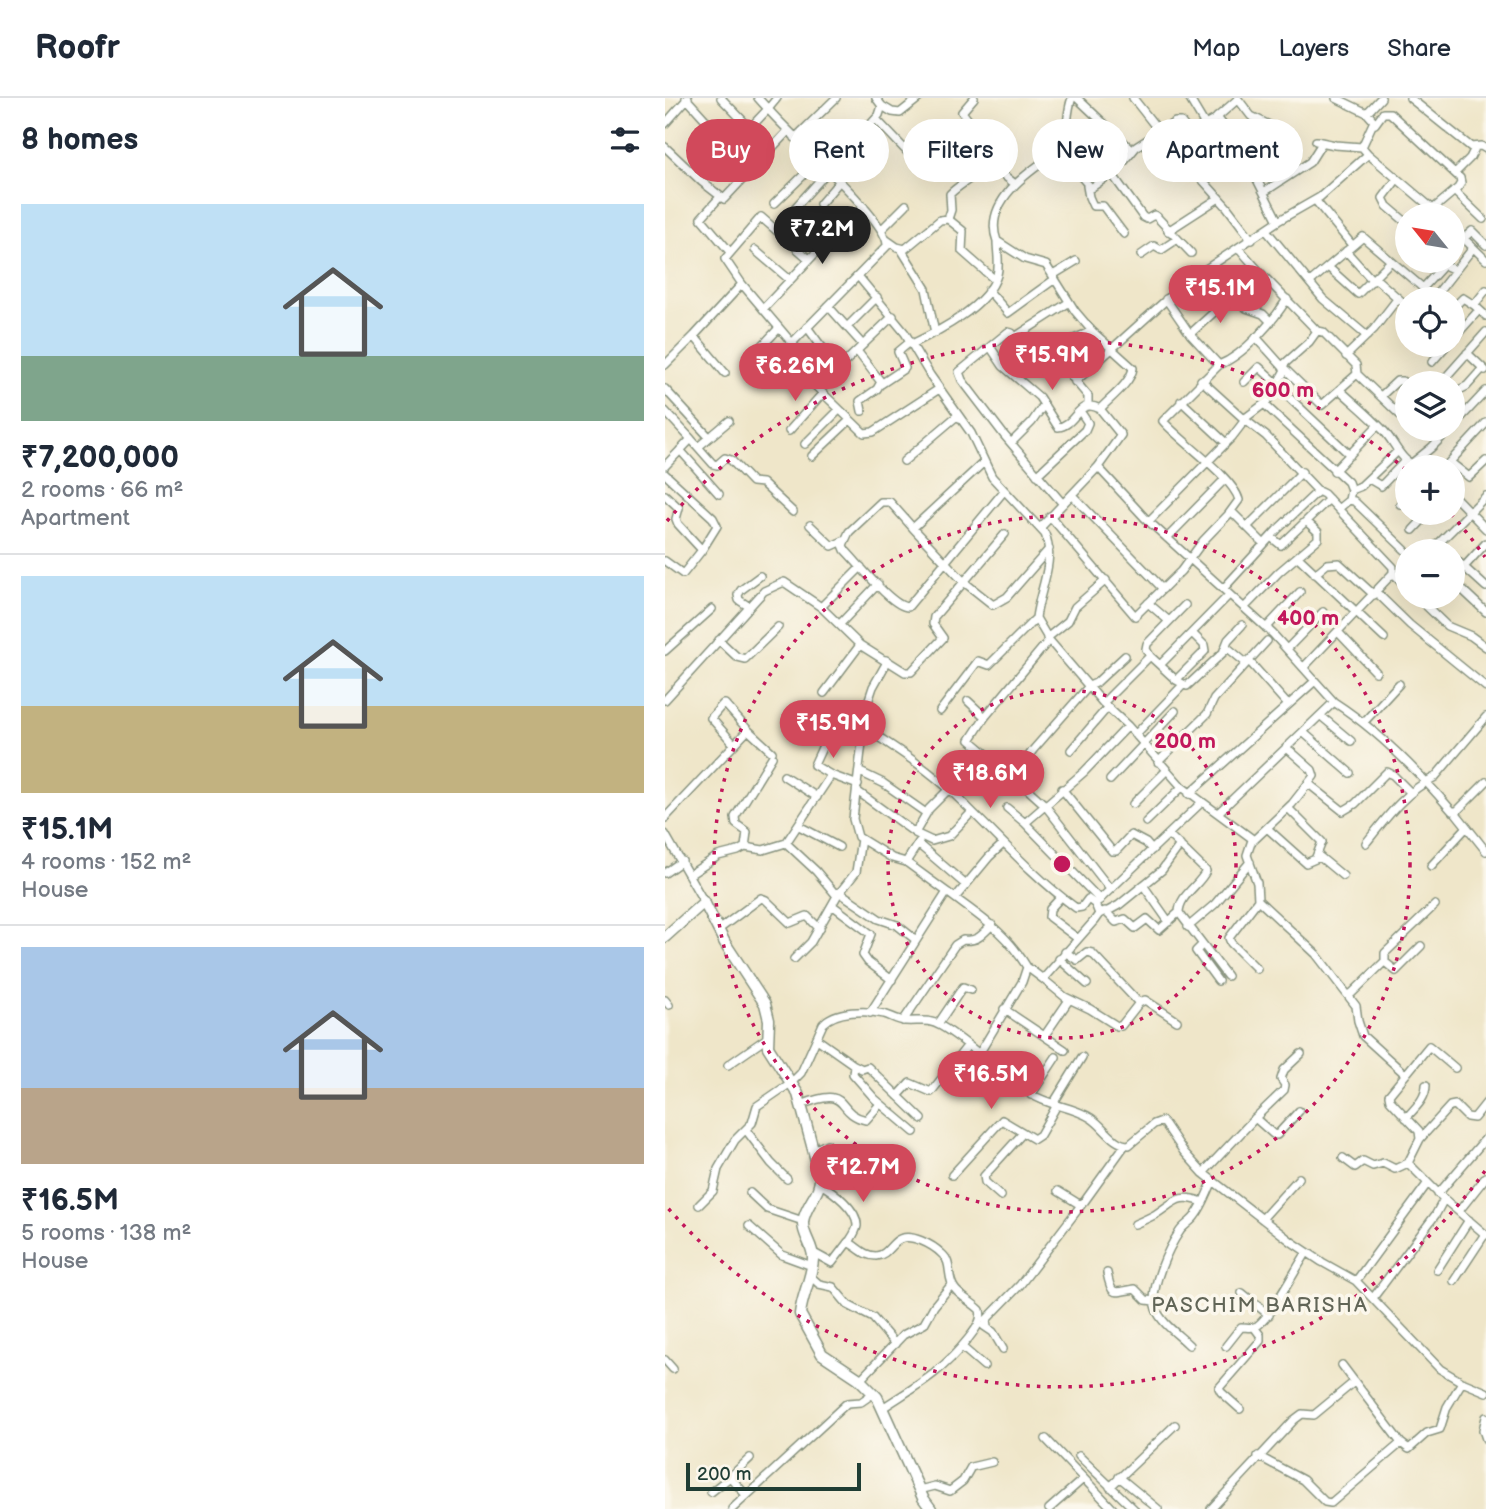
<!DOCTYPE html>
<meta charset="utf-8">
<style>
:root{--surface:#fff;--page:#f6f6f7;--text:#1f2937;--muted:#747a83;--line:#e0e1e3;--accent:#d1495b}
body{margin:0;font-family:"Balsamiq Sans",sans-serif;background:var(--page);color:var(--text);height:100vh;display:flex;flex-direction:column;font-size:26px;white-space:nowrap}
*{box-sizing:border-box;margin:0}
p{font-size:23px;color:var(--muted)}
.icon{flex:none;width:38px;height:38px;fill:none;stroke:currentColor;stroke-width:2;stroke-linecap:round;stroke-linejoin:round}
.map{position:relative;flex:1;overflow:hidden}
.panel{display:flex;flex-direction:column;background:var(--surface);width:665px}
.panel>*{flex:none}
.top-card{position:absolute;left:21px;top:21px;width:665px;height:63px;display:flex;gap:14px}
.needle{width:46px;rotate:300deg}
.fabs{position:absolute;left:730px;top:105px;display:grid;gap:14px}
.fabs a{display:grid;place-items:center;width:70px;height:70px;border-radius:50%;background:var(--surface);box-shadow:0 7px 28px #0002;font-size:35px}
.scale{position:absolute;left:21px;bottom:18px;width:175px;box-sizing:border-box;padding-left:7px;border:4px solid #1f3d34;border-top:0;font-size:19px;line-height:24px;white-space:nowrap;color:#1f3d34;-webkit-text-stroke:5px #fbf7ec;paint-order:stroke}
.price{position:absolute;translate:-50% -60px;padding:0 16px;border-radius:24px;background:var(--accent);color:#fff;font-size:23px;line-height:46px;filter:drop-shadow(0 2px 4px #0008)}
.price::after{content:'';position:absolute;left:50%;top:42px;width:21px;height:16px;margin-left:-10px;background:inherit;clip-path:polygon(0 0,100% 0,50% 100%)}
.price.selected{background:#222;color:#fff}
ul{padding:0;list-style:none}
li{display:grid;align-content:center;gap:14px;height:371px;padding:0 21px}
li+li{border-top:2px solid var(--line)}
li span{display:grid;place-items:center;height:217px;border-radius:0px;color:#555}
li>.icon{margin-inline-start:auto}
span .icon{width:126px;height:126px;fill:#fffc;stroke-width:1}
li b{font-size:30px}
h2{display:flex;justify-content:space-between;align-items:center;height:84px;padding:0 21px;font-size:30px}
.pill{padding:0 24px;border-radius:32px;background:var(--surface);box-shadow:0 7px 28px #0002;font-size:24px;line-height:63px}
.pill.selected{background:var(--accent);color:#fff}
header{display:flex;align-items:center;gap:42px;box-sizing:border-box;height:98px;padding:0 35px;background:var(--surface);border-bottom:2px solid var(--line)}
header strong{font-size:33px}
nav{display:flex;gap:38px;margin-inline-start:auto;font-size:24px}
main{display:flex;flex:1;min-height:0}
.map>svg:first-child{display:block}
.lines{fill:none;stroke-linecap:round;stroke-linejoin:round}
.street-casing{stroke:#87927e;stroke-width:10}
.secondary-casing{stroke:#87927e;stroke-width:13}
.street{stroke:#fff;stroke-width:7}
.secondary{stroke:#fff;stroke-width:10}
.ring{fill:none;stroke:#c2185b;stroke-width:3.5;stroke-dasharray:3.5 7}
.labels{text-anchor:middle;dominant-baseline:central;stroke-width:7;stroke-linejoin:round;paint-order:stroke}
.neighbourhood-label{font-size:21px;letter-spacing:2px;fill:#616557;stroke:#fbf7ec}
.centre{fill:#c2185b;stroke:#fbf7ec;stroke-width:3.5}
.ring-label{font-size:21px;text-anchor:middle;font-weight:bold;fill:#c2185b;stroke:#fbf7ec;stroke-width:7;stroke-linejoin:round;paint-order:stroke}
</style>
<header>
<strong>Roofr</strong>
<nav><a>Map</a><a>Layers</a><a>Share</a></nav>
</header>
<main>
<section class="panel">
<h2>8 homes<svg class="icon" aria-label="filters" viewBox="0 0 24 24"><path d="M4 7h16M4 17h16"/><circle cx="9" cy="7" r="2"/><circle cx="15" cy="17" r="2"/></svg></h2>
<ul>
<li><span style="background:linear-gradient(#bfe0f5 70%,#7fa58c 0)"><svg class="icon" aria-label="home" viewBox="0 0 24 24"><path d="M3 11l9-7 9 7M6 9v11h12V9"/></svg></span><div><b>₹7,200,000</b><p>2 rooms · 66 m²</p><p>Apartment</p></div></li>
<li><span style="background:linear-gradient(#bfe0f5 60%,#c2b280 0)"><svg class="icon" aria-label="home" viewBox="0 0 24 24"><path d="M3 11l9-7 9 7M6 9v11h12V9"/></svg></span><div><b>₹15.1M</b><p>4 rooms · 152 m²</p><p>House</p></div></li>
<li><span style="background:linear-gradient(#a9c7e8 65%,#b9a48a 0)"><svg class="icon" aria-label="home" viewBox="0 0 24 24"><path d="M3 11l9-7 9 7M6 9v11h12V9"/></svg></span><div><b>₹16.5M</b><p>5 rooms · 138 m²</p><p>House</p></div></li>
</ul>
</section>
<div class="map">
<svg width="821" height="1411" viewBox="0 0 821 1411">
<rect width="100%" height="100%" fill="#fbf7ec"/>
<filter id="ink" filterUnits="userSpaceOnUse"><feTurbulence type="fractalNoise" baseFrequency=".0143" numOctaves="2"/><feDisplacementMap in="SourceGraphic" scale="14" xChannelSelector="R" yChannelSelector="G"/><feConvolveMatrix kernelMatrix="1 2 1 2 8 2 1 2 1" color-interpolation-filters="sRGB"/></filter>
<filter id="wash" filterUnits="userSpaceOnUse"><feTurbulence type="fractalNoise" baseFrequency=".00686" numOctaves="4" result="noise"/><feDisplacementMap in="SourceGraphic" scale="28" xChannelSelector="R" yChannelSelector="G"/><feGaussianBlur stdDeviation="1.57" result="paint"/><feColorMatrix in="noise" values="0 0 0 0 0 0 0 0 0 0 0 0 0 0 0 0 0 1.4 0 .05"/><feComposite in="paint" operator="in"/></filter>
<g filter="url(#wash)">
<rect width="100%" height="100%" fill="#efe6c9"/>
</g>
<g filter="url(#ink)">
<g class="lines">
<!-- street casing -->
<g class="street-casing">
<path id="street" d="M 21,0 L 87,73
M 56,0 L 85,30 L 103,11 L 93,0
M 407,0 C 400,17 405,38 394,53 C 367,71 317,103 332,143 L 360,161 L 381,167 L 410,213 L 427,233 L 468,270 C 466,285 445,300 435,311 L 456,337 L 433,369
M 412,0 L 467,52
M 468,0 L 494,33
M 524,0 L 539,25 L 518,48 L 516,58 L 562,109 L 587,142
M 671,0 L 702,15 L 716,0
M 745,0 L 806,49 L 816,48 L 821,51
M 217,8 L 227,14 L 235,15 L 254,0
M 552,19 L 577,52 L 613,123
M 211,21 L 250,62 L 257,62 L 285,39 L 329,73 L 336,75 L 350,86
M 0,26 L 23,0
M 710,26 L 718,15 L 725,15 L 795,80 L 796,85 L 793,90 L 768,111
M 538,28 L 549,22 L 573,1 L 586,18 L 620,35
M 130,40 L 171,0
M 651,43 L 670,47 L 697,49
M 0,49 L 37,84 L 59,101 L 122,34
M 300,50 L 311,32 L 297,14 L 309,0
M 394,53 L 426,90 L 453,71 L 471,49 L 510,24 L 516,24 L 527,38
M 703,56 L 775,117
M 790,75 L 805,60 L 810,50
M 447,76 L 478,119 L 482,121 L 489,117 L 492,119 L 526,155
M 732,81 L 718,100 L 722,108 L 742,125
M 422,88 L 424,99 L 428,108 L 438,108 L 459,136
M 789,93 L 818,121
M 599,94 L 645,64 L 657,45
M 55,99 L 36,120 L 65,154
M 650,102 L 687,147
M 109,106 L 153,63
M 155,106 L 174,84
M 126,114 L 214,17 L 217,8 L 211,0
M 283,121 L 286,112 L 285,96 C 297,84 311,80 319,65
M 788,130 L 821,162
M 217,131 L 241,107
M 601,132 L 658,201 L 702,238
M 503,133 L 554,100
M 798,141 L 807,133 L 821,147
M 222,142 L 232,149 L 240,151 L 275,122 L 283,121 L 298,133 L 297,153 L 330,182
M 574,150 C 598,180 626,205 652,233 L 644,244 L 617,268 L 620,272 L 615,281 L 614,290 L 685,357
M 236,151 L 261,191 L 270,235
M 90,152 L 125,182
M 681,153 L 708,183
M 476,157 L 489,148 L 496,152 L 511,142
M 544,169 L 581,210 L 598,216 L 606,224
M 663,169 L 693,196 L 726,163
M 388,177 L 411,163
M 193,178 L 240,235 L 265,277 L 306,335 L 327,379 L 380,436 C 391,463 374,493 371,520 L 384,542 L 438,605 L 463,628 L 517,689 L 589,742 L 627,706 L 649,678 L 647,672 L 622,650
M 710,180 L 742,208
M 645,184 L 698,139 L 758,190 L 779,167 L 790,172
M 77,186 L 60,161 L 96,119 L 144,161
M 323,192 L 343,215 L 390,181
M 821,192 L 809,207 L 821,218
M 768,201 L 808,150
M 163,208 L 198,247
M 788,210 L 798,200 L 809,207
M 98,211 L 157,148 L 199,109
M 142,229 L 156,248
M 182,229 L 212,199
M 525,236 L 568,197
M 29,238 L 60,275
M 350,239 L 403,205
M 591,239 L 617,268
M 788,241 L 814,212
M 127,245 L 139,260 L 134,267 L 137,275 L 199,335 L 208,334 L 274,291
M 247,246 C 274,233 323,208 332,177 C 335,166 332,154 332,143
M 393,248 L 407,279 L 423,298 L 423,307
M 753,249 L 755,247
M 326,250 L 338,268 L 374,299 L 393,329 C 412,327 412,299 435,311
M 192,253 L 216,284 L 212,291 L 195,303 L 197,313
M 802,255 L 820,272
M 104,257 L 97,248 L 114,230
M 681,258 L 709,231 L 733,200
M 139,260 L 150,251 L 156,248 L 173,266 L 178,266 L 228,218
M 767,264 L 782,247
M 0,267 L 29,238 L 77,186 L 127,245 L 222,148 C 224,122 124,37 103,11 L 112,0
M 554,267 C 579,257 608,224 622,201
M 619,270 L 657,307 L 692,276 L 691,267 L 658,234 L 652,233
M 692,276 L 735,317
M 781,279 L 821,234
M 536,282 L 579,321 L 599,306 L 683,384 L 686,392 L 684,402
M 410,284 L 520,185 L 613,123 L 655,99 L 700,59 L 703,56 L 697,49 L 709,23 L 702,15
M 579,284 L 594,269 L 614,287
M 216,286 L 240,270 L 233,254 L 245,244
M 0,291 L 44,339
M 675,292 C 689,305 704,317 717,331 C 731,344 735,367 757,369
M 788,295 L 802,288 L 818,270
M 716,298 L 732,283 L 737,283 L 742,287
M 516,303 L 561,345
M 599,306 L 614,290
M 0,313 L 26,341 L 0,368
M 579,321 L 601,338 L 653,393
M 788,328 L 821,293
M 124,333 L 157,296
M 26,341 L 48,366 L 52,367 L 60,360 L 66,362 L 87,384 L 97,385 L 128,414
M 346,345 L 367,324 L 378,308
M 140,346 L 174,312
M 33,349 L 64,323
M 15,352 L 54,396
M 147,358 L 185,322
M 239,363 L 293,317
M 319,364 L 248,430 L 225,404 L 216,404 L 184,434 L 178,447 L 180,452 C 193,465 227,509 243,509 L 339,393
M 785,364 L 804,379 L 821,363
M 746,366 L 766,350 L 785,331
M 780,369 L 821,325
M 669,373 L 713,327
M 0,376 L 48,420 L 52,428 L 37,452 L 18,476 L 0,463
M 372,377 L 420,332 L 423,325 L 415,313
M 704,381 L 716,388 L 741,362
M 686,392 L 696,388 L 733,353
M 0,397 L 14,410 L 11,421 L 13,426 L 37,452
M 407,397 L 498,491
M 788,397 L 821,431
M 398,406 L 339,337 L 297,282 L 294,274 L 343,234 L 347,235 L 365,258 L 368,259 L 427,233
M 735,406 L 742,400
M 673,411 L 684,402 L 689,403 L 740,452
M 566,413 L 599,446
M 385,418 L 470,518 L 516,473 L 538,443 L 563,417 L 574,402 C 568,379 515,343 498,323 L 554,267 L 525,236 L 501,201
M 484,423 L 567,339 L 580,322
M 145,427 L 167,448 L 178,443
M 582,429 L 637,374
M 248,430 L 299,484 L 328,507 L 342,499 L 384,451
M 375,430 L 433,369 L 480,420 L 608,536 L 669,604 L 553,715
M 748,432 L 764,415
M 606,439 L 616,447 L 664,401
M 502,440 L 559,382
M 766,453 L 821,398
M 633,459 L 719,540
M 788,459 L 821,489
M 196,469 L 156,509 L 195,547 L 222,564 L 208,589 L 201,610 L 188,721 L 193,739 L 227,760 L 241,764 L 282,794
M 799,469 L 821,445
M 650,476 L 662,466 L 674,465 L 709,497
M 788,483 L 821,514
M 558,491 L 612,432 L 653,393 L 659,396 L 728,469 L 728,475 L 742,489
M 711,494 L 745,527 L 821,589
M 752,499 L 782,528 L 806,538 L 821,549
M 483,505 L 504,523
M 83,508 L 74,502 L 73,497 L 76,492 L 95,478
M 579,510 L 614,474 L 653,441 L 653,434 L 641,423
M 175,526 L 213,486
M 601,530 L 635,494
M 673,534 L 711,574
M 382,540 L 403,523 L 410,509 L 441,482
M 54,542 L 72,559 L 80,561 L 113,529
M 622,551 L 658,514
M 559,552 L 563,542 L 577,527
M 0,553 L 47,511
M 485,558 L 481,551 L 482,546 L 520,507
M 221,562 L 240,574 L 246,574 L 278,540 L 268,526 L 269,519 L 340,436
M 584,563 L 623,607
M 495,567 L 564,497
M 639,569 L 728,475
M 511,582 L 522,588 L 563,550 L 581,565
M 159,595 L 195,547
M 0,602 L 99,493 L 119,484 L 156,509
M 303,603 L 320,619 L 305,642 L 349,679 L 368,652 L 424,588 L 431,585 L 460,558
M 669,604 C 714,633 752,672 787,713 L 792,713 L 821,684
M 438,605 L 485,558 L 511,582 L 540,553 L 539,547 L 527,535
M 275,613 L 313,563 L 324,567 L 371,520
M 656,618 L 686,643
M 320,619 L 384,542
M 699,624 L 734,586
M 167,628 L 149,667 L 166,677 L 193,687
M 200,630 C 230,650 262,670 288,695 C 329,734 365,776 411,810 L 417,809 L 423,801 L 430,806
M 83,632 L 107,654
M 639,635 L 685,675
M 470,637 L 518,587
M 406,652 L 442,610
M 493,664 L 542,616 L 549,601 L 602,543
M 195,674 L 218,685 L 261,715
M 119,678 L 152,699
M 349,679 L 379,706 L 445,791
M 445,682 L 510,613
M 644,686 L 678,713 L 690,706 L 722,674 L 728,677 L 746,695
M 397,691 L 447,753 L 451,753 L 466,737 L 481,745 L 487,752
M 192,693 L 250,735 L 267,743 L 284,738 L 307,714
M 524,696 L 650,583
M 468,706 L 501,673
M 342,710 L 360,725 L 419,674 L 463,628
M 623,710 L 657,744 L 651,759
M 790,714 L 821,753
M 0,720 L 83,632 L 60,606 L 58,606 L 46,620 L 69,646
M 481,724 L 517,689
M 360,725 L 435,802
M 134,728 L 174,749
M 602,730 L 641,765 L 655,759 L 678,778
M 250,735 L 264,711 L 284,691
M 0,736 L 39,804
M 504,737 L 541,773 C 534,788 514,797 514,815
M 587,742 L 582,757 L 592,785 L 593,802 L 564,840 L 566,845 L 592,871
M 121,745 L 151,773 L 172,798
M 701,745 C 721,720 741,693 770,679 L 821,619
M 253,746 L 301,787
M 80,749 L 82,734 L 71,726 L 70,719 L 107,659
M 241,764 L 254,744
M 766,768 L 801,730
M 0,775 L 17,763
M 24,777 L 53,758 L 73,753 L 80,749 L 98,752 L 121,745 L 166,677
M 478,787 L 504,824
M 174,794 L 214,821 L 232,827 L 251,842
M 396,799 L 385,811 L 384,819 L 412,840
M 290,800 L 324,759 L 338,746
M 593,802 L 651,856 L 691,908 L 693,923 L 698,938 L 740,976
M 167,807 L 206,836 L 198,857 L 203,864 L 227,882
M 441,814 L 454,807 L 497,772 L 515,747
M 434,816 L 440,813 L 451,824 L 460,821 L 470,830 L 482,821 L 494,832 L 512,816 L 515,816 L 562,878
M 523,829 L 550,806 L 585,764
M 53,832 L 96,800 L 101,802 L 125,825 L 142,818 L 155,831
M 537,847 L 531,853 L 553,883
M 400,854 L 412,862 L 422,854 L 427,855 L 474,905
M 129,861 L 146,844 L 172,798 L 191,774 L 196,741
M 394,861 L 422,886
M 720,864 L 720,855 L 770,807
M 378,881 L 400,899 L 425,911 L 452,928 L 456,928 L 474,905 L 480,902 L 512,923
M 684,898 L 718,865 L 721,865 L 731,873 L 756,848
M 0,902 L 4,907
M 339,911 L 400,952
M 205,915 L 282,794 C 315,819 340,833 362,869
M 238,923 L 290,847 L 298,842 C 312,844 317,837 327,827
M 273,926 L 298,889 L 306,892
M 380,937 L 404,902
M 152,941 L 189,967 L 188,976 L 210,1001 L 249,1034
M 314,956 L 357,884 L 362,869 L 378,881 L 429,823 L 434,816 L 430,806 L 536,705
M 63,967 L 102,940
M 189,967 L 197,971 L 203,969 L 257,1021
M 366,997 L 391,959
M 233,998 L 245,985 L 266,994 L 303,947
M 821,1005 L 809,1020 L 802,1019 L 790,1007 L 785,1008 L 755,1041 L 743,1065 L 779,1101 L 821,1137
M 388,1006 L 417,959
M 136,1007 C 188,986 168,1015 201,1022 L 215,1006
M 634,1013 L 612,1037 L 608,1036 L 590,1020 L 619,992 L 620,987 L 616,981 L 619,972 L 636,956
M 741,1020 C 750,1010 761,1001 761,987
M 81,1032 L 106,1065 L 122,1081
M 755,1041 L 754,1033 L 725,1002 L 724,997 L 764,948 L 790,970
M 148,1052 L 162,1046
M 678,1060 L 690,1069 L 698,1063 L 708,1068 L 718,1065 L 730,1071 L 743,1065
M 538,1075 L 590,1020
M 287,1077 L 337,1022 L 369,1041 L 375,1037 L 392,1007
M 155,1086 C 168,1093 193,1112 192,1128 C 191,1134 187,1139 184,1144
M 393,1093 L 414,1106 L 419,1104 L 460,1047
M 85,1095 L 102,1111 L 138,1123
M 773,1096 L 821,1040
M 336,1098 L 320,1084 L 319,1078 L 358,1035
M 34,1107 L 48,1093 L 53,1071 L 70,1042 L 87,1025 L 92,1008 L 127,984 L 136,975 L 158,926 C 170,912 202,912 219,916 C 226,918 232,922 240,923 C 254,924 263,920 276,928 C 309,947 334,977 366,996 C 384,1008 407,1008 426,1020 C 439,1028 448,1047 464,1047 L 489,1026 L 497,1023 L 500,1026 L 519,1054 L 538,1075 L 627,1144 L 657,1164 L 691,1183 L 775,1271 L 797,1284 L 821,1294
M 794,1113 L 821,1079
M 597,1121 L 634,1080
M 470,1126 C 477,1123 484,1120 491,1116 C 511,1103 513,1095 538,1104
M 84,1128 L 117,1157 L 147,1168
M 147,1154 L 167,1165 L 183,1144 C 193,1149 199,1158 211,1158 C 222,1157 225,1147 233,1142 C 245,1134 268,1147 277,1156 C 288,1165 281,1180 290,1191 C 296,1199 307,1204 315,1212 C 318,1223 310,1232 303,1241 C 276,1275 254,1286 219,1309
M 772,1172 L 804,1122
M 442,1175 C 447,1200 449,1194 470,1191 L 481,1202 L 489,1203
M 145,1178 L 154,1186 L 168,1189 L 183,1207 L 208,1220 L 230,1246
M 691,1183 L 762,1086
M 789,1183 L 820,1136
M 577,1195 L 604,1217
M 708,1200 L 771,1116 L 779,1101
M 319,1228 L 328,1234 L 338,1251
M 322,1229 L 321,1222 L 355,1187 L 417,1106
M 524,1247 C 514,1237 496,1225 491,1211 C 483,1192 504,1149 515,1133 C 519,1127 526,1124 530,1118 C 538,1108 542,1095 548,1083
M 561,1248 L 576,1229 C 582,1229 587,1231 592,1228 C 606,1219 631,1170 642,1154
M 297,1249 L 319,1268
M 0,1262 L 8,1271
M 677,1267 L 736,1345 L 744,1351 L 762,1335 L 775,1331 L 782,1309 L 797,1284
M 195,1282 L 238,1237 L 259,1226 L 269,1208 L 287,1186
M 575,1311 L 556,1294 L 554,1290 L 595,1243 L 595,1237 L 589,1229
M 821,1319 L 818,1332 L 821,1341
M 381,1341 L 448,1411
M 414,1358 L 469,1411
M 593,1358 L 638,1382 L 660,1404 L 666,1405 L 736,1345
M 454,1379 L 493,1411
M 445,1389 L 510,1327
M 254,1392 L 270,1388 L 285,1393 L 298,1383 L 306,1369 L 327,1364
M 46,1394 L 65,1379
M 81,1397 L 65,1379 L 85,1360
M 67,1411 L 182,1305 L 196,1304 L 209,1295
M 384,1411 L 418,1381
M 546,1411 L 629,1322 L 637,1316 L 649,1317 L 689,1284"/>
</g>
<!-- secondary casing -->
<g class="secondary-casing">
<path id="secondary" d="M 0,839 L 39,804 L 60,845 L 100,906 L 104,922 L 103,949 L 133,996 L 155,1077 C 157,1095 140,1106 138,1124 C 137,1137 149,1148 148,1161 C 147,1180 137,1197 135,1216 L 157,1256 L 193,1280 L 212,1299 L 258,1400 L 266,1411"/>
</g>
<!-- street -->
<use href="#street" class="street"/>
<!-- secondary -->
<use href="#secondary" class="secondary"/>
</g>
</g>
<!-- distance rings -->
<g class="ring">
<circle cx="397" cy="766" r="174"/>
<circle cx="397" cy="766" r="348"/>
<path d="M820 1073A523 523 0 0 1 2 1109M2 423A523 523 0 0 1 740 371M786 416A523 523 0 0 1 820 459"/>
</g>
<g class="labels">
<!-- neighbourhood labels -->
<g class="neighbourhood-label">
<text x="595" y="1207">PASCHIM BARISHA</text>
</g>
</g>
<circle cx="397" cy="766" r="10" class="centre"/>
<g class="ring-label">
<text x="618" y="299">600 m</text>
<text x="643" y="527">400 m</text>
<text x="520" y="650">200 m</text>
</g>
</svg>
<div class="fabs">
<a><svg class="needle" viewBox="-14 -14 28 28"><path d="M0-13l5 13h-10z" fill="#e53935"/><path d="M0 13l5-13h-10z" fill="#747a83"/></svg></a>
<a><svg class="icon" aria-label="locate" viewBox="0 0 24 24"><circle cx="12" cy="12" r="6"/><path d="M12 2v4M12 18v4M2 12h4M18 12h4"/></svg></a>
<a><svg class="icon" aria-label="layers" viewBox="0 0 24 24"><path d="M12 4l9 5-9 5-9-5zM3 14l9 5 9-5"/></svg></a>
<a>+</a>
<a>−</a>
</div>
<div class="scale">200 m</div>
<b class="price selected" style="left:157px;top:168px">₹7.2M</b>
<b class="price" style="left:555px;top:227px">₹15.1M</b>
<b class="price" style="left:387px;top:294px">₹15.9M</b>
<b class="price" style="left:130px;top:305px">₹6.26M</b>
<b class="price" style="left:168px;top:662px">₹15.9M</b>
<b class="price" style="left:325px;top:712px">₹18.6M</b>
<b class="price" style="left:326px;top:1013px">₹16.5M</b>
<b class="price" style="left:198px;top:1106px">₹12.7M</b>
<div class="top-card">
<a class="pill selected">Buy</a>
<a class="pill">Rent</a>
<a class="pill">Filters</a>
<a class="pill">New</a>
<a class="pill">Apartment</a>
</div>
</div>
</main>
